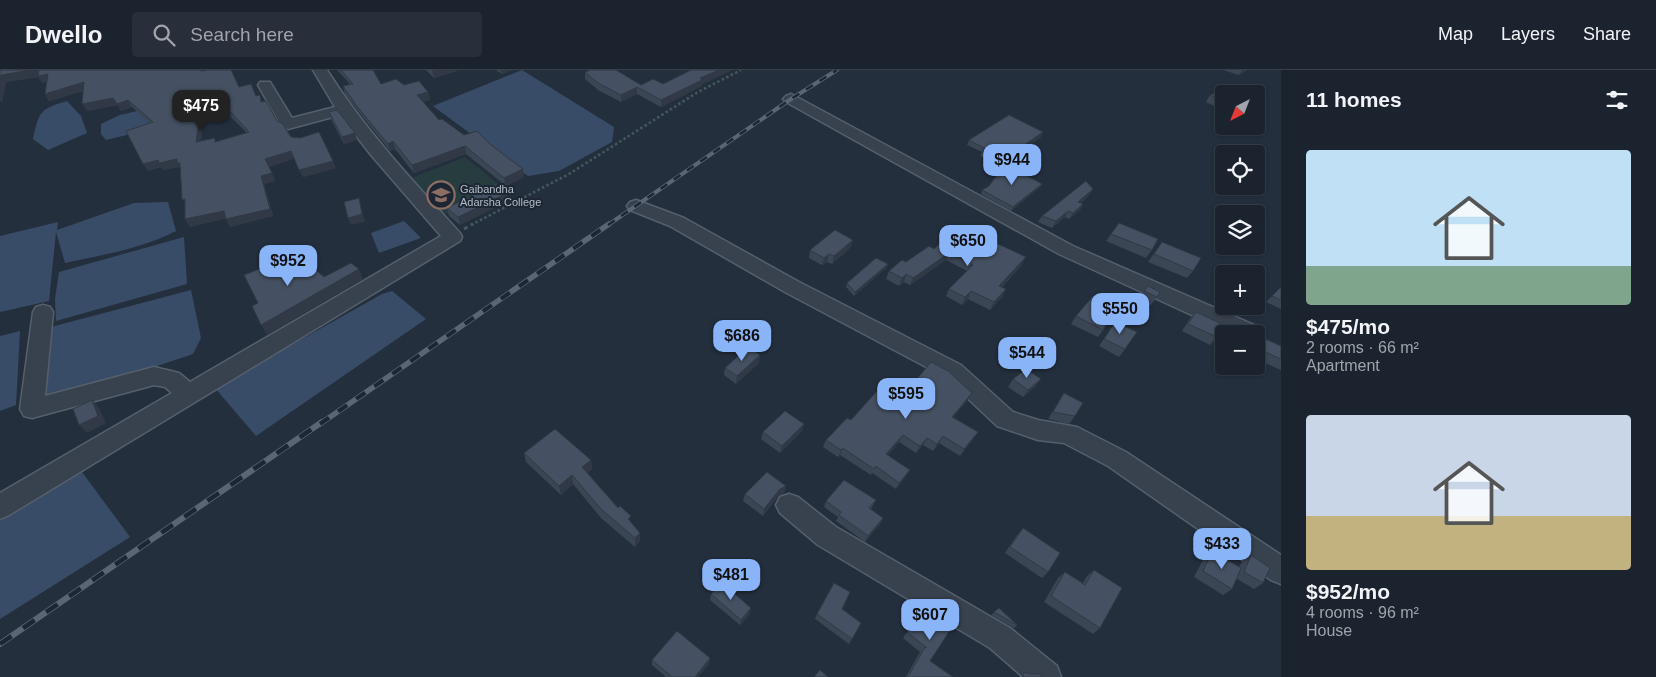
<!DOCTYPE html>
<meta charset="utf-8">
<style>
:root{--surface:#1b232e;--page:#282f3a;--text:#f1f3f6;--muted:#a0a4aa;--line:#39404a;--accent:#8ab4f8}
body{margin:0;font-family:Arial,sans-serif;background:var(--page);color:var(--text);height:100vh;display:flex;flex-direction:column;font-size:19px;white-space:nowrap}
*{box-sizing:border-box;margin:0}
p{font-size:16px;color:var(--muted)}
.icon{flex:none;width:28px;height:28px;fill:none;stroke:currentColor;stroke-width:2;stroke-linecap:round;stroke-linejoin:round}
.map{position:relative;flex:1;overflow:hidden}
.panel{display:flex;flex-direction:column;background:var(--surface);width:375px}
.panel>*{flex:none}
.needle{width:32px;rotate:222deg}
.buttons{position:absolute;left:1215px;top:15px;display:grid;gap:10px}
.buttons a{display:grid;place-items:center;width:50px;height:50px;border-radius:5px;background:var(--surface);box-shadow:0 1px 4px #0004,0 0 0 1px var(--line);font-size:25px}
.price{position:absolute;translate:-50% -42px;padding:0 11px;border-radius:10px;background:var(--accent);color:#111;font-size:16px;line-height:32px;filter:drop-shadow(0 1px 2px #0008)}
.price::after{content:'';position:absolute;left:50%;top:30px;width:15px;height:11px;margin-left:-8px;background:inherit;clip-path:polygon(0 0,100% 0,50% 100%)}
.price.active{background:#222;color:#fff}
ul{padding:0;list-style:none}
li{display:grid;align-content:center;gap:10px;height:265px;padding:0 25px}
li span{display:grid;place-items:center;height:155px;border-radius:5px;color:#555}
li>.icon{margin-inline-start:auto}
span .icon{width:90px;height:90px;fill:#fffc;stroke-width:1}
li b{font-size:21px}
h2{display:flex;justify-content:space-between;align-items:center;height:60px;padding:0 25px;font-size:21px}
header{display:flex;align-items:center;gap:30px;box-sizing:border-box;height:70px;padding:0 25px;background:var(--surface);border-bottom:1px solid var(--line)}
header strong{font-size:24px}
nav{display:flex;gap:28px;margin-inline-start:auto;font-size:18px}
.search{width:350px;height:45px;background:var(--page);display:flex;align-items:center;gap:12px;box-sizing:border-box;padding:0 18px;border-radius:5px;color:var(--muted);font-size:19px}
main{display:flex;flex:1;min-height:0}
.map>svg:first-child{display:block}
.green{fill:#263c3f}
.water{fill:#394c67}
.lines{fill:none;stroke-linecap:round;stroke-linejoin:round}
.minor-casing{stroke:#565f6c;stroke-width:3}
.path-far1{stroke:#44595c;stroke-width:2.5;stroke-dasharray:2.5 2.5;stroke-linecap:butt}
.path{stroke:#44595c;stroke-width:3;stroke-dasharray:4 4;stroke-linecap:butt}
.minor{fill:#38414e;fill-rule:evenodd}
.rail-far2-casing{stroke:#5a6575;stroke-width:4}
.rail-far1-casing{stroke:#5a6575;stroke-width:5.5}
.rail-casing{stroke:#5a6575;stroke-width:6}
.rail-far2{stroke:#1d2633;stroke-width:2.5;stroke-dasharray:8;stroke-linecap:butt}
.rail-far1{stroke:#1d2633;stroke-width:4;stroke-dasharray:11;stroke-linecap:butt}
.rail{stroke:#1d2633;stroke-width:4.5;stroke-dasharray:14;stroke-linecap:butt}
.wall{fill:#3b4654;fill-rule:evenodd}
.shaded-wall{fill:#303945}
.building{fill:#455162;stroke:#303945;fill-rule:evenodd}
.labels{text-anchor:middle;dominant-baseline:central;stroke-width:4;stroke-linejoin:round;paint-order:stroke}
.far-poi-label{font-size:11px;fill:#b4bcc9;stroke:#1d2633;text-anchor:start}
</style>
<header>
<strong>Dwello</strong>
<div class="search"><svg class="icon" aria-label="search" viewBox="0 0 24 24"><circle cx="10" cy="10" r="6"/><path d="M15 15l6 6"/></svg>Search here</div>
<nav><a>Map</a><a>Layers</a><a>Share</a></nav>
</header>
<main>
<div class="map">
<svg width="1281" height="607" viewBox="0 0 1281 607">
<rect width="100%" height="100%" fill="#242f3e"/>
<!-- green -->
<path class="green" d="M 465,87 L 502,117 L 440,147 L 406,110 Z"/>
<!-- water -->
<path class="water" d="M 522,0 L 614,57 L 612,72 L 559,101 L 528,106 L 433,36 Z
M 67,31 L 81,46 L 87,63 L 48,80 L 33,69 C 39,41 40,39 67,31 Z
M 167,34 L 172,54 L 106,70 L 101,64 L 101,54 L 120,45 Z
M 168,132 L 176,161 C 141,179 102,185 65,193 L 56,162 L 49,231 L 0,242 L 0,166 L 58,152 L 57,160 L 134,133 Z
M 404,151 L 421,168 L 379,183 L 371,163 Z
M 184,167 L 187,214 L 56,251 L 55,229 L 59,202 Z
M 191,220 L 201,268 L 193,284 L 68,326 L 43,325 L 51,257 Z
M 392,221 L 426,249 L 256,366 L 215,318 L 382,224 Z
M 20,261 L 16,335 L 0,341 L 0,266 Z
M 82,402 L 130,467 L 0,549 L 0,448 Z"/>
<g class="lines">
<!-- minor casing -->
<g class="minor-casing">
<path id="minor" d="M 313,0 L 327,0 C 365,60 412,110 460,163 L 462,167 L 460,171 L 9,445 L 0,449 L 0,423 L 172,323 L 165,317 L 154,315 L 32,348 L 24,346 L 20,339 L 33,242 L 36,237 L 43,235 L 50,237 L 53,242 L 45,326 L 154,297 L 179,303 L 190,312 L 441,166 L 371,85 L 340,45 L 288,59 L 282,57 L 258,15 L 260,12 L 270,12 L 292,48 L 335,37 Z
M 791,24 L 1073,176 L 1261,258 L 1264,264 L 1261,270 L 1256,271 L 1256,264 L 1233,264 L 1059,184 L 786,32 L 783,29 L 786,26 Z
M 636,130 L 684,148 L 799,212 L 961,295 L 1013,342 L 1038,350 L 1077,357 L 1126,382 L 1281,485 L 1281,514 L 1271,510 L 1108,396 L 1064,373 L 1038,370 L 997,356 L 945,307 L 785,222 L 670,156 L 630,140 L 627,136 L 630,132 Z
M 789,424 L 798,427 L 836,457 L 1010,558 L 1057,596 L 1061,607 L 1023,607 L 990,578 L 818,475 L 780,443 L 776,435 L 780,427 Z"/>
</g>
<!-- path-far1 -->
<path class="path-far1" d="M 471,155 L 569,104 L 698,22 L 741,0"/>
<!-- path -->
<path class="path" d="M 464,159 L 473,154"/>
<!-- minor -->
<use href="#minor" class="minor"/>
<!-- rail-far2 casing -->
<g class="rail-far2-casing">
<path id="rail-far2" d="M 608,155 L 791,29 L 837,0"/>
</g>
<!-- rail-far1 casing -->
<g class="rail-far1-casing">
<path id="rail-far1" d="M 320,354 L 609,154"/>
</g>
<!-- rail casing -->
<g class="rail-casing">
<path id="rail" d="M 0,574 L 322,352"/>
</g>
<!-- rail-far2 -->
<use href="#rail-far2" class="rail-far2"/>
<!-- rail-far1 -->
<use href="#rail-far1" class="rail-far1"/>
<!-- rail -->
<use href="#rail" class="rail"/>
</g>
<!-- wall -->
<path class="wall" d="M 0,0 L 202,1 L 239,17 L 256,26 L 262,32 L 291,67 L 336,98 L 303,107 L 295,88 L 269,97 L 275,111 L 264,114 L 273,146 L 230,157 L 226,148 L 190,157 L 185,149 L 185,135 L 180,98 L 179,97 L 163,100 L 161,97 L 148,101 L 150,53 L 132,37 L 121,41 L 118,35 L 87,41 L 83,21 L 49,31 L 45,24 L 47,12 L 42,13 L 38,7 L 6,12 L 2,32 L 0,32 ZM 231,47 L 247,63 L 217,72 L 201,71 L 203,52 Z
M 337,0 L 373,0 L 381,14 L 404,15 L 428,22 L 430,30 L 423,32 L 439,50 L 464,65 L 524,107 L 506,116 L 466,84 L 414,103 L 395,79 L 390,81 L 359,42 L 345,24 L 343,16 L 350,14 Z
M 426,0 L 457,0 L 457,1 L 434,8 Z
M 496,0 L 512,0 L 502,4 Z
M 732,0 L 702,14 L 702,16 L 661,37 L 637,24 L 621,32 L 598,20 L 585,9 L 585,2 L 641,15 L 663,14 Z
M 1223,0 L 1247,0 L 1239,5 Z
M 1224,24 L 1224,41 L 1206,32 L 1210,25 Z
M 329,42 L 355,63 L 357,70 L 344,74 L 331,49 Z
M 1041,67 L 1017,83 L 1005,95 L 1042,114 L 1040,117 L 1011,141 L 981,124 L 982,120 L 989,116 L 1003,97 L 980,86 L 982,82 L 967,75 L 969,70 Z
M 1093,119 L 1089,125 L 1081,133 L 1083,134 L 1080,140 L 1069,149 L 1065,147 L 1052,158 L 1038,152 L 1042,146 Z
M 507,123 L 508,131 L 460,155 L 449,146 L 447,138 Z
M 1111,164 L 1152,180 L 1146,188 L 1106,171 Z
M 1162,172 L 1193,201 L 1187,208 L 1148,192 Z
M 851,177 L 832,194 L 827,192 L 822,195 L 809,188 L 810,180 Z
M 934,179 L 984,184 L 1022,195 L 1002,217 L 1006,219 L 1002,227 L 990,240 L 968,229 L 962,235 L 946,226 L 949,219 L 967,201 L 946,190 L 910,215 L 904,212 L 899,216 L 886,209 L 889,201 L 906,192 Z
M 888,194 L 886,198 L 854,226 L 846,217 L 847,213 Z
M 1148,216 L 1160,222 L 1151,235 L 1138,229 Z
M 1281,217 L 1281,239 L 1266,232 Z
M 1196,242 L 1217,267 L 1210,275 L 1182,261 L 1189,250 Z
M 1076,246 L 1103,260 L 1098,267 L 1071,254 Z
M 1115,252 L 1125,279 L 1119,287 L 1099,276 Z
M 1245,258 L 1262,258 L 1263,268 L 1281,276 L 1281,300 L 1256,289 L 1256,264 L 1240,264 Z
M 759,293 L 736,314 L 724,305 L 725,298 Z
M 1013,309 L 1036,316 L 1023,327 L 1008,317 Z
M 906,322 L 967,331 L 953,347 L 978,362 L 973,369 L 960,386 L 939,373 L 933,381 L 923,375 L 916,383 L 899,372 L 888,385 L 906,406 L 896,419 L 872,403 L 871,405 L 840,385 L 838,387 L 823,377 L 826,370 L 851,350 Z
M 1064,323 L 1075,346 L 1069,354 L 1048,349 Z
M 802,361 L 780,383 L 761,369 L 763,362 Z
M 524,383 L 591,390 L 592,399 L 587,403 L 631,452 L 640,471 L 635,477 L 601,448 L 573,414 L 561,425 L 526,392 Z
M 786,416 L 784,423 L 778,426 L 763,446 L 743,431 L 745,424 Z
M 876,430 L 871,439 L 883,448 L 880,454 L 865,472 L 836,451 L 838,447 L 824,437 L 826,431 Z
M 1023,458 L 1048,502 L 1042,508 L 1005,483 L 1017,465 Z
M 1212,481 L 1239,497 L 1242,492 L 1251,485 L 1263,513 L 1254,519 L 1237,509 L 1232,519 L 1223,525 L 1194,507 L 1204,488 Z
M 1094,500 L 1100,558 L 1093,564 L 1044,532 L 1058,508 L 1065,502 L 1083,513 L 1087,506 Z
M 711,524 L 750,544 L 740,555 L 710,530 Z
M 927,534 L 930,591 L 953,607 L 906,607 L 920,582 L 903,568 Z
M 999,538 L 1017,555 L 1014,558 L 991,545 Z
M 842,539 L 861,553 L 849,574 L 815,549 L 817,544 Z
M 710,588 L 709,594 L 698,607 L 666,607 L 652,595 L 652,590 Z"/>
<!-- shaded-wall -->
<path class="shaded-wall" d="M 31,0 L 40,0 L 48,4 L 53,11 L 42,13 L 38,7 L 6,12 L 2,32 L 0,32 L 0,11 L 1,5 Z
M 435,0 L 457,0 L 457,1 L 434,8 L 432,1 Z
M 501,0 L 512,0 L 502,4 Z
M 719,0 L 732,0 L 702,14 L 702,16 L 661,37 L 661,30 L 700,8 Z
M 1242,0 L 1247,0 L 1239,5 Z
M 84,12 L 88,19 L 49,31 L 45,24 Z
M 637,17 L 637,24 L 621,32 L 621,25 Z
M 428,22 L 430,30 L 419,33 L 417,25 Z
M 113,28 L 118,35 L 87,41 L 82,34 Z
M 128,30 L 132,37 L 121,41 L 117,34 Z
M 228,39 L 231,47 L 203,52 L 200,79 L 196,72 L 200,45 Z
M 1043,62 L 1041,67 L 1017,83 L 1003,97 L 1005,93 L 1020,78 Z
M 355,63 L 357,70 L 344,74 L 342,67 Z
M 393,71 L 395,79 L 390,81 L 388,74 Z
M 465,76 L 466,84 L 414,103 L 412,95 Z
M 291,81 L 295,88 L 269,97 L 265,89 Z
M 177,89 L 179,93 L 182,101 L 179,97 L 163,100 L 161,97 L 148,101 L 143,94 L 158,90 Z
M 333,91 L 336,98 L 303,107 L 299,100 Z
M 523,99 L 524,107 L 506,116 L 504,108 Z
M 272,103 L 275,111 L 264,114 L 273,146 L 230,157 L 226,149 L 261,106 Z
M 1042,114 L 1040,117 L 1011,141 L 1013,137 Z
M 1093,119 L 1089,125 L 1075,138 L 1078,132 Z
M 507,123 L 508,131 L 460,155 L 458,147 Z
M 359,128 L 365,152 L 351,155 L 348,148 Z
M 1083,134 L 1080,140 L 1069,149 L 1073,143 Z
M 224,141 L 228,148 L 190,157 L 185,149 Z
M 1068,141 L 1065,147 L 1052,158 L 1056,151 Z
M 853,170 L 851,177 L 832,194 L 834,186 Z
M 949,183 L 946,190 L 910,215 L 913,208 Z
M 829,184 L 827,192 L 822,195 L 824,188 Z
M 1026,187 L 1022,195 L 995,223 L 999,216 Z
M 888,194 L 886,198 L 854,226 L 855,222 Z
M 359,199 L 363,209 L 267,265 L 261,255 Z
M 906,204 L 904,212 L 899,216 L 902,208 Z
M 1006,219 L 1002,227 L 990,240 L 994,232 Z
M 971,221 L 968,229 L 962,235 L 965,227 Z
M 760,285 L 759,293 L 736,314 L 737,306 Z
M 1041,309 L 1036,316 L 1023,327 L 1028,320 Z
M 972,323 L 967,331 L 948,354 L 952,347 Z
M 92,330 L 99,338 L 106,353 L 87,363 L 79,355 Z
M 804,354 L 802,361 L 780,383 L 782,376 Z
M 978,362 L 973,369 L 960,386 L 964,379 Z
M 903,365 L 899,372 L 883,391 L 886,384 Z
M 943,366 L 939,373 L 933,381 L 937,374 Z
M 927,368 L 923,375 L 916,383 L 920,376 Z
M 843,378 L 840,385 L 838,387 L 841,380 Z
M 591,390 L 592,399 L 583,406 L 582,397 Z
M 910,400 L 906,406 L 896,419 L 899,413 Z
M 572,405 L 573,414 L 561,425 L 559,416 Z
M 786,416 L 784,423 L 778,426 L 763,446 L 764,439 L 780,419 Z
M 883,448 L 880,454 L 865,472 L 868,466 Z
M 640,463 L 640,471 L 635,477 L 635,468 Z
M 751,538 L 750,544 L 740,555 L 741,550 Z
M 710,588 L 709,594 L 698,607 L 695,607 Z"/>
<!-- building -->
<path class="building" d="M 0,0 L 31,0 L 1,5 L 0,11 Z
M 39,0 L 201,0 L 201,1 L 208,0 L 231,0 L 239,17 L 251,14 L 256,26 L 260,25 L 261,32 L 266,31 L 277,51 L 282,53 L 291,67 L 300,68 L 319,62 L 333,91 L 299,100 L 291,81 L 265,89 L 272,103 L 261,106 L 270,139 L 226,149 L 224,141 L 185,149 L 185,129 L 182,130 L 180,93 L 177,93 L 177,89 L 159,93 L 158,90 L 143,94 L 126,61 L 153,52 L 128,30 L 117,34 L 113,28 L 82,34 L 84,12 L 45,24 L 48,4 L 38,6 ZM 228,39 L 249,62 L 215,72 L 215,68 L 196,72 L 200,45 Z
M 341,0 L 373,0 L 381,14 L 396,9 L 404,15 L 419,11 L 428,22 L 417,25 L 439,50 L 442,49 L 464,65 L 477,61 L 491,75 L 523,99 L 504,108 L 465,76 L 412,95 L 393,71 L 388,74 L 356,35 L 343,16 L 353,14 Z
M 590,0 L 616,0 L 641,15 L 653,9 L 663,14 L 691,0 L 719,0 L 700,8 L 702,10 L 661,30 L 637,17 L 621,25 L 598,13 L 585,2 Z
M 1233,17 L 1253,24 L 1224,24 L 1224,32 L 1210,25 Z
M 337,40 L 355,63 L 342,67 L 329,42 Z
M 1009,45 L 1043,62 L 1020,78 L 1005,93 L 982,81 L 986,79 L 969,70 Z
M 1005,94 L 1042,114 L 1013,137 L 982,120 L 989,116 Z
M 1086,111 L 1093,119 L 1078,132 L 1083,134 L 1073,143 L 1068,141 L 1056,151 L 1042,146 Z
M 495,114 L 507,123 L 458,147 L 447,138 Z
M 359,128 L 362,144 L 348,148 L 344,132 Z
M 1119,153 L 1158,169 L 1152,180 L 1111,164 Z
M 835,160 L 853,170 L 834,186 L 829,184 L 824,188 L 810,180 Z
M 947,167 L 984,184 L 996,173 L 1026,187 L 999,216 L 1006,219 L 994,232 L 971,221 L 965,227 L 949,219 L 973,195 L 949,183 L 913,208 L 906,204 L 902,208 L 889,201 L 902,190 L 906,192 L 929,176 L 934,179 Z
M 1162,172 L 1201,188 L 1193,201 L 1154,184 Z
M 293,186 L 304,206 L 316,200 L 324,207 L 351,193 L 359,199 L 261,255 L 252,236 L 258,233 L 244,205 Z
M 876,188 L 888,194 L 855,222 L 847,213 Z
M 1148,216 L 1160,222 L 1157,227 L 1144,221 Z
M 1281,217 L 1281,230 L 1272,226 Z
M 1106,225 L 1121,232 L 1103,260 L 1076,246 L 1093,226 L 1103,230 Z
M 1196,242 L 1224,255 L 1217,267 L 1188,254 Z
M 1115,252 L 1137,262 L 1125,279 L 1104,269 Z
M 1245,258 L 1262,258 L 1263,268 L 1281,276 L 1281,289 L 1256,278 L 1256,264 L 1241,264 Z
M 748,277 L 760,285 L 737,306 L 725,298 Z
M 931,292 L 948,301 L 972,323 L 952,347 L 978,362 L 964,379 L 943,366 L 937,374 L 927,368 L 920,376 L 903,365 L 886,384 L 910,400 L 899,413 L 876,396 L 874,399 L 843,378 L 841,380 L 826,370 L 847,348 L 851,350 L 886,311 L 906,322 Z
M 1026,299 L 1041,309 L 1028,320 L 1013,309 Z
M 1064,323 L 1083,333 L 1075,346 L 1053,342 Z
M 92,330 L 98,346 L 79,355 L 73,339 Z
M 785,341 L 804,354 L 782,376 L 763,362 Z
M 555,359 L 591,390 L 582,397 L 618,438 L 620,436 L 631,446 L 628,449 L 640,463 L 635,468 L 601,439 L 572,405 L 559,416 L 524,383 Z
M 767,402 L 786,416 L 780,419 L 764,439 L 745,424 Z
M 844,410 L 876,430 L 869,438 L 883,448 L 868,466 L 839,445 L 841,442 L 826,431 Z
M 1023,458 L 1060,483 L 1048,502 L 1010,477 Z
M 1212,481 L 1241,498 L 1232,519 L 1203,501 Z
M 1251,485 L 1270,498 L 1263,513 L 1244,502 Z
M 1094,500 L 1122,518 L 1100,558 L 1051,526 L 1065,502 L 1085,515 Z
M 722,513 L 751,538 L 741,550 L 711,524 Z
M 834,513 L 850,522 L 842,539 L 861,553 L 852,569 L 817,544 Z
M 927,534 L 956,551 L 930,591 L 953,607 L 908,607 L 925,577 L 927,578 L 907,562 Z
M 999,538 L 1017,555 L 994,542 Z
M 677,561 L 710,588 L 695,607 L 672,607 L 652,590 Z
M 820,600 L 828,607 L 814,607 Z
M 1025,602 L 1029,604 L 1039,604 L 1042,607 L 1022,607 Z"/>
<!-- icons -->
<defs>
<g id="university-ring" transform="scale(1.4375)"><circle r="9.5" fill="#1d2633" stroke="#8d6e63" stroke-width="1.5"/><path d="M0-5L7-2L0 1L-7-2ZM-4 1L0 2.5L4 1V4Q0 6-4 4Z" fill="#8d6e63"/></g>
</defs>
<g fill-rule="evenodd">
<use href="#university-ring" x="441" y="125"/>
</g>
<g class="labels">
<!-- far-poi labels -->
<g class="far-poi-label">
<text x="460" y="119">Gaibandha<tspan x="460" dy="13">Adarsha College</tspan></text>
</g>
</g>
</svg>
<div class="buttons">
<a><svg class="needle" viewBox="-14 -14 28 28"><path d="M0-13l5 13h-10z" fill="#e53935"/><path d="M0 13l5-13h-10z" fill="#a0a4aa"/></svg></a>
<a><svg class="icon" aria-label="locate" viewBox="0 0 24 24"><circle cx="12" cy="12" r="6"/><path d="M12 2v4M12 18v4M2 12h4M18 12h4"/></svg></a>
<a><svg class="icon" aria-label="layers" viewBox="0 0 24 24"><path d="M12 4l9 5-9 5-9-5zM3 14l9 5 9-5"/></svg></a>
<a>+</a>
<a>−</a>
</div>
<b class="price active" style="left:201px;top:62px">$475</b>
<b class="price" style="left:1012px;top:116px">$944</b>
<b class="price" style="left:968px;top:197px">$650</b>
<b class="price" style="left:288px;top:217px">$952</b>
<b class="price" style="left:1120px;top:265px">$550</b>
<b class="price" style="left:742px;top:292px">$686</b>
<b class="price" style="left:1027px;top:309px">$544</b>
<b class="price" style="left:906px;top:350px">$595</b>
<b class="price" style="left:1222px;top:500px">$433</b>
<b class="price" style="left:731px;top:531px">$481</b>
<b class="price" style="left:930px;top:571px">$607</b>
</div>
<section class="panel">
<h2>11 homes<svg class="icon" aria-label="filters" viewBox="0 0 24 24"><path d="M4 7h16M4 17h16"/><circle cx="9" cy="7" r="2"/><circle cx="15" cy="17" r="2"/></svg></h2>
<ul>
<li><span style="background:linear-gradient(#bfe0f5 75%,#7fa58c 0)"><svg class="icon" aria-label="home" viewBox="0 0 24 24"><path d="M3 11l9-7 9 7M6 9v11h12V9"/></svg></span><div><b>$475/mo</b><p>2 rooms · 66 m²</p><p>Apartment</p></div></li>
<li><span style="background:linear-gradient(#c9d6e8 65%,#c2b280 0)"><svg class="icon" aria-label="home" viewBox="0 0 24 24"><path d="M3 11l9-7 9 7M6 9v11h12V9"/></svg></span><div><b>$952/mo</b><p>4 rooms · 96 m²</p><p>House</p></div></li>
</ul>
</section>
</main>
